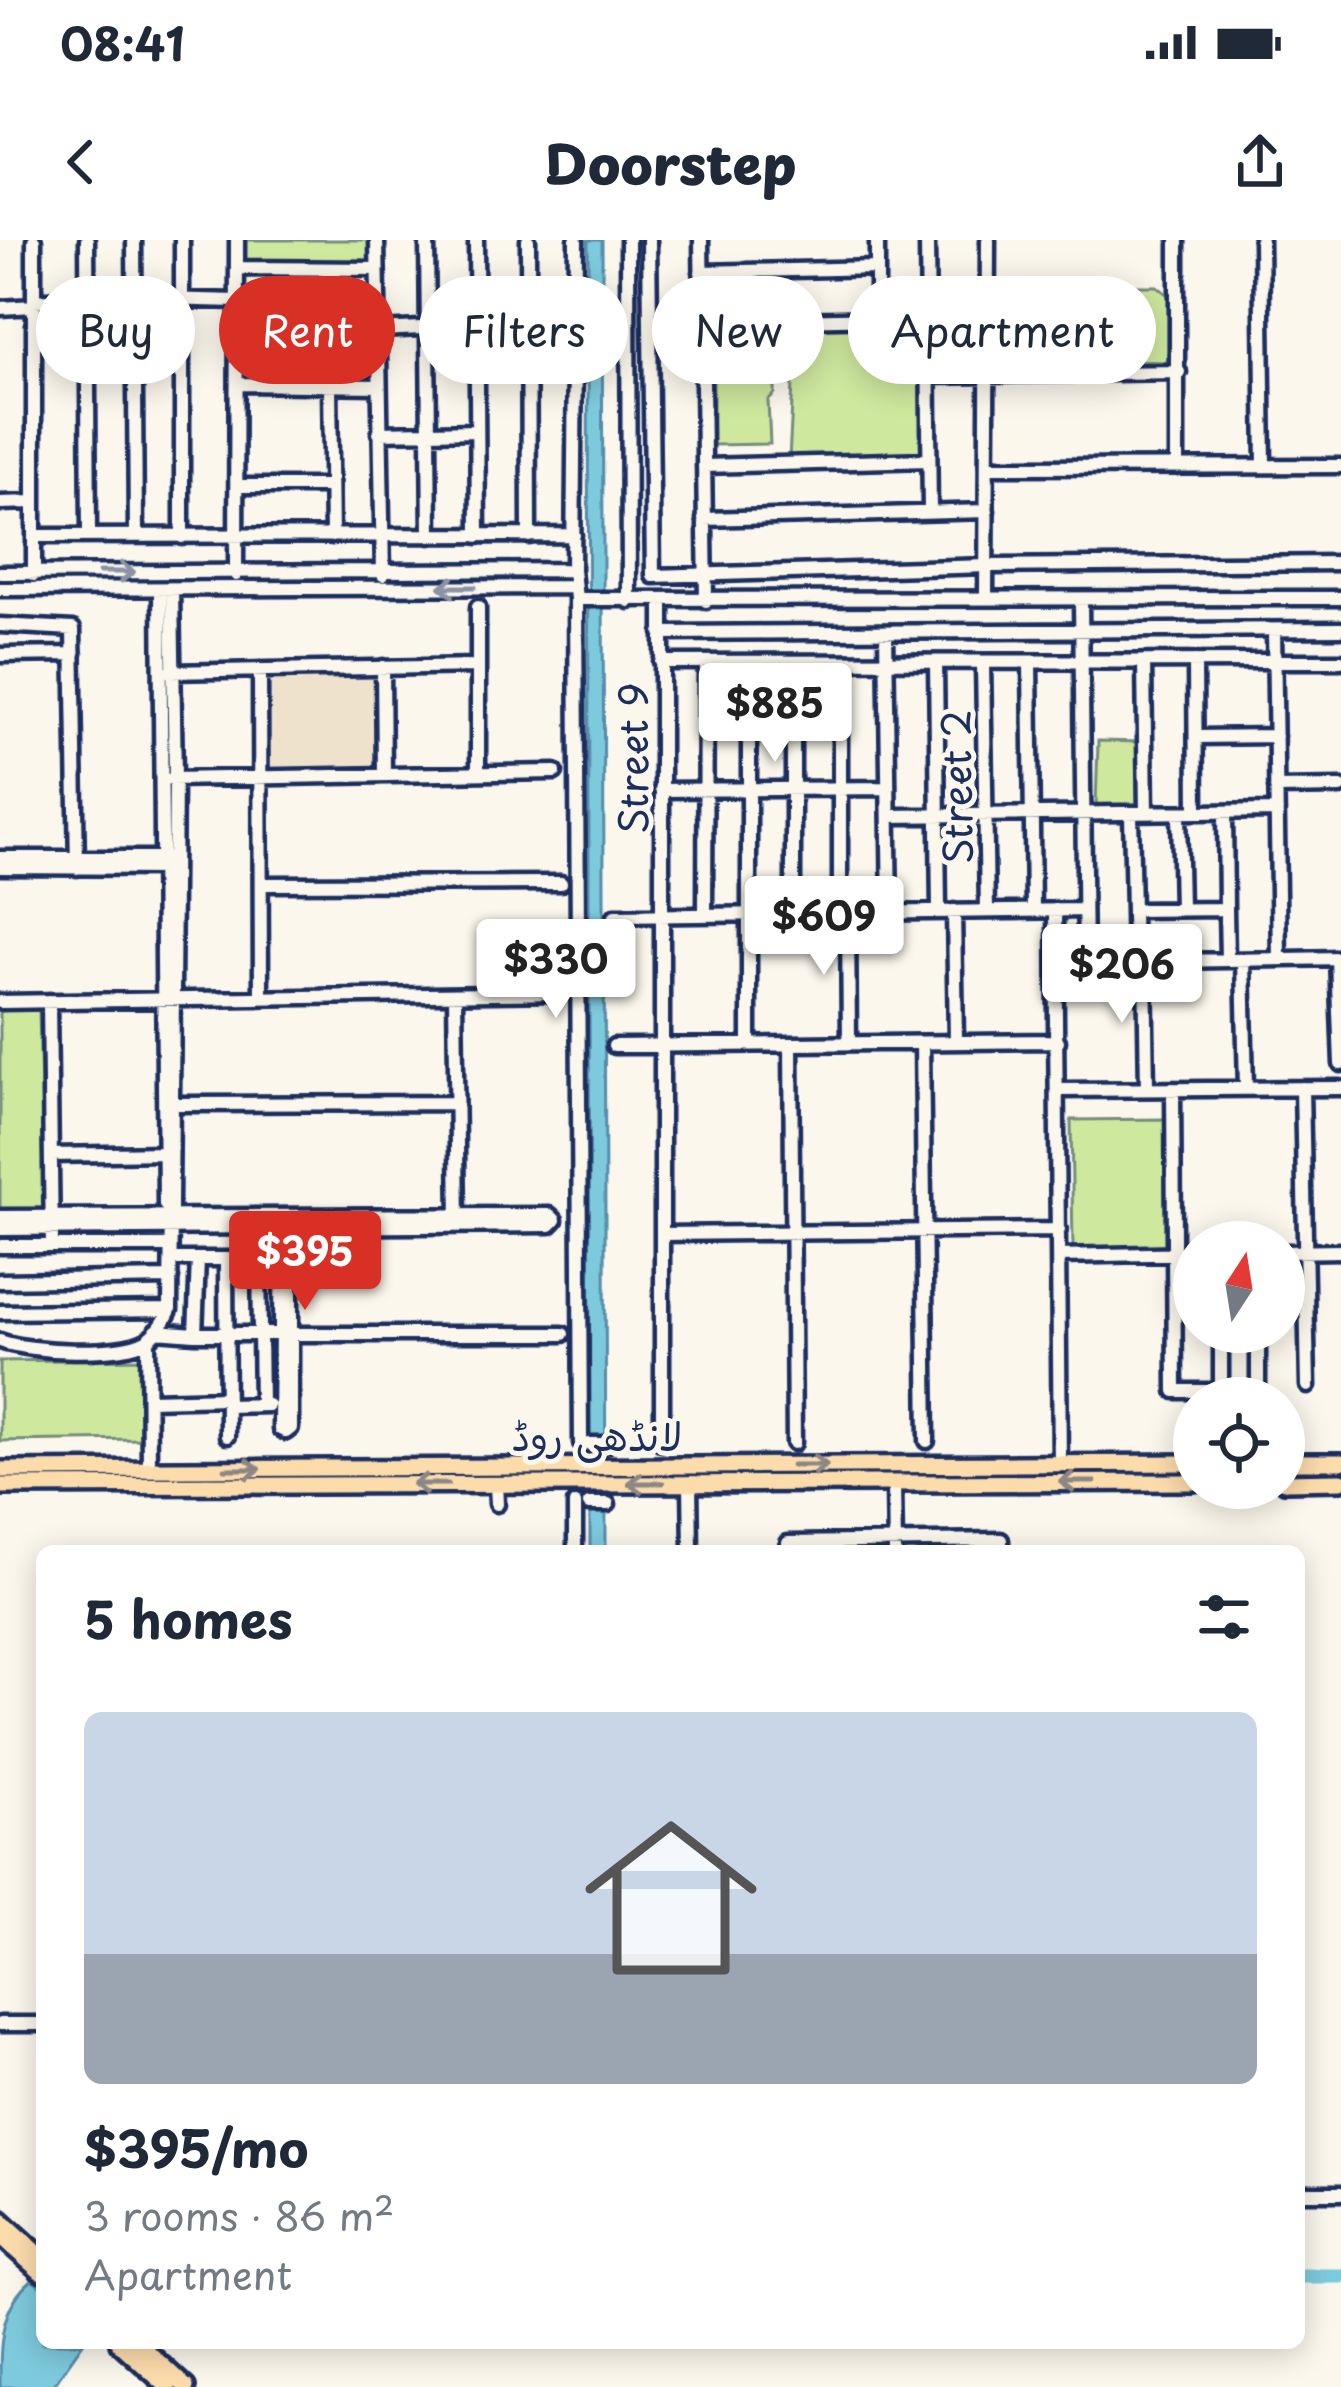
<!DOCTYPE html>
<meta charset="utf-8">
<style>
:root{--surface:#fff;--page:#f6f6f7;--text:#1f2937;--muted:#747a83;--line:#e0e1e3;--accent:#d93025}
body{margin:0;font-family:"Playpen Sans","Playpen Sans Arabic",sans-serif;background:var(--page);color:var(--text);height:100vh;display:flex;flex-direction:column;font-size:45px;white-space:nowrap}
*{box-sizing:border-box;margin:0}
p{font-size:39px;color:var(--muted)}
.icon{flex:none;width:66px;height:66px;fill:none;stroke:currentColor;stroke-width:2;stroke-linecap:round;stroke-linejoin:round}
.map{position:relative;flex:1;overflow:hidden}
.sheet{position:absolute;left:36px;top:1305px;width:1269px;height:804px;display:flex;flex-direction:column;background:var(--surface);border-radius:18px;box-shadow:0 6px 30px #0003}
.sheet>*{flex:none}
.hud{position:absolute;left:36px;top:36px;width:1269px;height:108px;display:flex;gap:24px}
.needle{width:78px;rotate:12deg}
.buttons{position:absolute;left:1173px;top:981px;display:grid;gap:24px}
.buttons a{display:grid;place-items:center;width:132px;height:132px;border-radius:50%;background:var(--surface);box-shadow:0 6px 30px #0003;font-size:60px}
.price{position:absolute;translate:-50% -102px;padding:0 27px;border-radius:12px;background:#fff;color:#222;font-size:39px;line-height:78px;filter:drop-shadow(0 3px 6px #0008)}
.price::after{content:'';position:absolute;left:50%;top:72px;width:36px;height:27px;margin-left:-18px;background:inherit;clip-path:polygon(0 0,100% 0,50% 100%)}
.price.active{background:var(--accent);color:#fff}
ul{padding:0;list-style:none}
li{display:grid;align-content:center;gap:24px;height:636px;padding:0 48px}
li+li{border-top:3px solid var(--line)}
li span{display:grid;place-items:center;height:372px;border-radius:18px;color:#555}
li>.icon{margin-inline-start:auto}
span .icon{width:216px;height:216px;fill:#fffc;stroke-width:1}
li b{font-size:51px}
h2{display:flex;justify-content:space-between;align-items:center;height:144px;padding:0 48px;font-size:51px}
.pill{padding:0 42px;border-radius:54px;background:var(--surface);box-shadow:0 6px 30px #0003;font-size:42px;line-height:108px}
.pill.active{background:var(--accent);color:#fff}
.status{display:flex;justify-content:space-between;align-items:center;height:84px;padding:0 60px;background:var(--surface);direction:ltr}
.status svg{height:33px;fill:currentColor}
header{display:flex;justify-content:space-between;align-items:center;height:156px;padding:0 48px;background:var(--surface);font-size:54px;font-weight:800}
.map>svg:first-child{display:block}
.built{fill:#efe2cd}
.green{fill:#cee89e;stroke:#748c7e;stroke-width:3}
.water{fill:#7ecadd;stroke:#568caa;stroke-width:3}
.lines{fill:none;stroke-linecap:round;stroke-linejoin:round}
.river{stroke:#7ecadd;stroke-width:15}
.minor-casing{stroke:#1b2f5e;stroke-width:21}
.major-casing{stroke:#1b2f5e;stroke-width:24}
.minor{stroke:#fbf7ec;stroke-width:12}
.major{stroke:#fddcac;stroke-width:15}
.oneway{stroke:#8b93a5}
.oneway2{stroke:#8c8685}
.labels{text-anchor:middle;dominant-baseline:central;stroke-width:10;stroke-linejoin:round;paint-order:stroke}
.street-label{font-size:39px;fill:#1b2f5e;stroke:#fbf7ec}
</style>
<div class="status"><b>08:41</b><svg viewBox="0 0 49 12"><path d="M0 12V9h3v3zM5 12V6h3v6zM10 12V3h3v9zM15 12V0h3v12zM26 1h20v11H26zM47 4h2v5h-2z"/></svg></div>
<header><svg class="icon" aria-label="back" viewBox="0 0 24 24"><path d="M15 5l-7 7 7 7"/></svg>Doorstep<svg class="icon" aria-label="share" viewBox="0 0 24 24"><path d="M12 15V3M7 8l5-5 5 5M5 13v7h14v-7"/></svg></header>
<div class="map">
<svg width="1341" height="2147" viewBox="0 0 1341 2147">
<rect width="100%" height="100%" fill="#fbf7ec"/>
<filter id="ink" filterUnits="userSpaceOnUse"><feTurbulence type="fractalNoise" baseFrequency=".00833" numOctaves="2"/><feDisplacementMap in="SourceGraphic" scale="24" xChannelSelector="R" yChannelSelector="G"/><feConvolveMatrix kernelMatrix="1 2 1 2 8 2 1 2 1" color-interpolation-filters="sRGB"/></filter>
<g filter="url(#ink)">
<!-- built -->
<path class="built" d="M 375,437 L 375,528 L 263,529 L 262,438 Z"/>
<!-- green -->
<path class="green" d="M 243,0 L 372,0 L 372,23 L 244,24 Z
M 1116,46 L 1157,46 L 1168,55 L 1168,122 L 1121,121 L 1122,57 L 1116,56 Z
M 923,84 L 922,214 L 789,220 L 796,86 Z
M 713,138 L 775,138 L 775,154 L 768,161 L 770,204 L 713,205 Z
M 1098,501 L 1141,502 L 1141,575 L 1104,575 L 1096,566 Z
M 0,769 L 39,769 L 44,972 L 0,971 Z
M 1166,879 L 1167,1008 L 1073,1009 L 1071,880 Z
M 140,1119 L 141,1199 L 0,1201 L 0,1121 Z"/>
<!-- water -->
<path class="water" d="M 588,0 L 602,0 L 606,1311 L 590,1311 Z
M 32,2040 L 42,2048 L 42,2103 L 83,2103 L 52,2147 L 0,2147 C 0,2102 0,2066 32,2040 Z"/>
<g class="lines">
<!-- river -->
<path class="river" d="M 1299,2036 L 1341,2036"/>
<!-- minor casing -->
<g class="minor-casing">
<path id="minor" d="M 34,0 L 34,335
M 87,0 L 89,295
M 134,0 L 136,296
M 377,0 L 383,335
M 427,0 L 430,296
M 476,0 L 478,296
M 528,0 L 529,296
M 576,0 L 573,330 L 576,359 L 1341,358
M 628,0 L 629,361
M 649,0 L 653,336 L 988,326 L 1341,323
M 701,0 L 706,361
M 877,0 L 877,78
M 927,0 L 930,272
M 1261,0 L 1264,226
M 237,28 L 377,29
M 701,32 L 877,28
M 34,61 L 88,57 L 237,61
M 0,68 L 34,66
M 702,82 L 928,77
M 239,88 L 379,90 L 529,83 L 575,86
M 928,136 L 1179,132
M 239,144 L 378,146
M 330,145 L 332,296
M 379,193 L 477,191
M 704,226 L 929,220
M 987,227 L 1341,226
M 1177,227 L 1177,0
M 238,246 L 330,246
M 0,263 L 34,262
M 704,279 L 987,271
M 35,296 L 574,295
M 182,297 L 182,0
M 0,333 L 573,330
M 236,335 L 237,0
M 0,349 L 574,347
M 160,349 L 165,965
M 986,357 L 988,0
M 576,359 L 581,1203
M 1081,359 L 1085,723
M 478,367 L 478,426
M 0,385 L 73,389 L 77,628
M 1274,390 L 1279,719
M 886,392 L 890,672
M 661,393 L 1341,389
M 0,415 L 74,414
M 1144,421 L 1146,573
M 1195,421 L 1196,572
M 661,422 L 1341,421
M 749,422 L 749,804
M 793,422 L 793,674
M 936,422 L 939,672
M 983,422 L 987,671
M 1030,422 L 1033,670
M 383,427 L 384,535
M 260,430 L 261,758
M 170,432 L 478,426 L 478,533
M 1196,497 L 1276,496
M 171,539 L 555,532
M 1276,548 L 1341,547
M 661,550 L 888,548
M 1225,572 L 1226,669
M 1131,573 L 1134,722
M 1179,573 L 1181,669
M 889,576 L 1277,571
M 0,618 L 167,618
M 0,627 L 167,628
M 261,644 L 561,643
M 1055,670 L 1060,1224
M 1133,670 L 1226,669 L 1227,720
M 954,671 L 956,802
M 840,673 L 840,422
M 848,673 L 849,803
M 705,675 L 706,422
M 615,676 L 1083,670
M 1337,718 L 1341,824
M 1243,720 L 1246,848
M 1145,722 L 1147,849
M 1057,723 L 1341,718
M 455,755 L 458,982
M 49,761 L 52,1006
M 0,762 L 559,753
M 922,803 L 927,1201
M 791,804 L 794,1203
M 614,806 L 1058,801
M 1302,848 L 1308,1146
M 1173,849 L 1175,1151 L 1258,1151 L 1258,1092
M 1058,850 L 1341,848
M 172,864 L 456,863
M 51,915 L 165,913
M 0,977 L 550,975 L 555,980 L 550,985 L 0,989
M 282,984 L 280,1189 L 286,1192 L 291,1188 L 291,984
M 662,994 L 1059,990
M 0,1006 L 170,1006
M 1284,1012 L 1341,1011
M 1059,1016 L 1194,1013
M 171,1019 L 282,1019
M 226,1019 L 227,1196
M 259,1019 L 261,1165
M 0,1041 L 171,1038
M 0,1072 L 170,1070
M 156,1091 L 195,1094 L 563,1094
M 1221,1092 L 1221,1151
M 195,1094 L 198,1019
M 148,1100 L 149,1229
M 0,1101 C 29,1112 118,1116 146,1101 C 157,1094 165,1081 170,1070 L 175,539 L 172,349
M 150,1160 L 227,1158
M 227,1166 L 268,1165
M 662,1203 L 662,361
M 589,1204 L 608,1204
M 690,1243 L 691,1311
M 894,1243 L 895,1311
M 496,1244 L 497,1264
M 575,1264 L 575,1311
M 589,1264 L 608,1264
M 788,1311 L 788,1303 L 1001,1300 L 1001,1311
M 0,1784 L 42,1784
M 1299,1953 L 1341,1953"/>
</g>
<!-- major casing -->
<g class="major-casing">
<path id="major" d="M 1284,1222 L 1341,1222
M 0,1230 L 1194,1223
M 1284,1242 L 1341,1241
M 0,1246 L 1194,1242
M 0,1979 L 42,2017
M 0,1996 L 42,2033
M 119,2103 L 168,2147
M 138,2103 L 186,2147"/>
</g>
<!-- minor -->
<use href="#minor" class="minor"/>
<!-- major -->
<use href="#major" class="major"/>
</g>
<!-- one-way arrows -->
<defs><path id="oneway-shaft" d="M-6 0H5M1.5-3L5.5 0L1.5 3" fill="none" stroke-width="1.6" stroke-linecap="round" stroke-linejoin="round" transform="scale(3)"/></defs>
<g class="oneway">
<use href="#oneway-shaft" transform="translate(117 332)"/>
<use href="#oneway-shaft" transform="translate(457 347) rotate(180)"/>
</g>
<g class="oneway2">
<use href="#oneway-shaft" transform="translate(810 1225)"/>
<use href="#oneway-shaft" transform="translate(243 1229)"/>
<use href="#oneway-shaft" transform="translate(1077 1242) rotate(180)"/>
<use href="#oneway-shaft" transform="translate(645 1243) rotate(180)"/>
<use href="#oneway-shaft" transform="translate(430 1244) rotate(180)"/>
</g>
</g>
<g class="labels">
<!-- street labels -->
<g class="street-label">
<text transform="translate(631 518) rotate(-90)">Street 9</text>
<text transform="translate(955 547) rotate(-91)">Street 2</text>
<text x="597" y="1194">لانڈھی روڈ</text>
</g>
</g>
</svg>
<div class="buttons">
<a><svg class="needle" viewBox="-14 -14 28 28"><path d="M0-13l5 13h-10z" fill="#e53935"/><path d="M0 13l5-13h-10z" fill="#747a83"/></svg></a>
<a><svg class="icon" aria-label="locate" viewBox="0 0 24 24"><circle cx="12" cy="12" r="6"/><path d="M12 2v4M12 18v4M2 12h4M18 12h4"/></svg></a>
</div>
<b class="price" style="left:775px;top:525px">$885</b>
<b class="price" style="left:824px;top:738px">$609</b>
<b class="price" style="left:556px;top:781px">$330</b>
<b class="price" style="left:1122px;top:786px">$206</b>
<b class="price active" style="left:305px;top:1073px">$395</b>
<div class="hud">
<a class="pill">Buy</a>
<a class="pill active">Rent</a>
<a class="pill">Filters</a>
<a class="pill">New</a>
<a class="pill">Apartment</a>
</div>
<section class="sheet">
<h2>5 homes<svg class="icon" aria-label="filters" viewBox="0 0 24 24"><path d="M4 7h16M4 17h16"/><circle cx="9" cy="7" r="2"/><circle cx="15" cy="17" r="2"/></svg></h2>
<ul>
<li><span style="background:linear-gradient(#c9d6e8 65%,#9aa5b1 0)"><svg class="icon" aria-label="home" viewBox="0 0 24 24"><path d="M3 11l9-7 9 7M6 9v11h12V9"/></svg></span><div><b>$395/mo</b><p>3 rooms · 86 m²</p><p>Apartment</p></div></li>
</ul>
</section>
</div>
